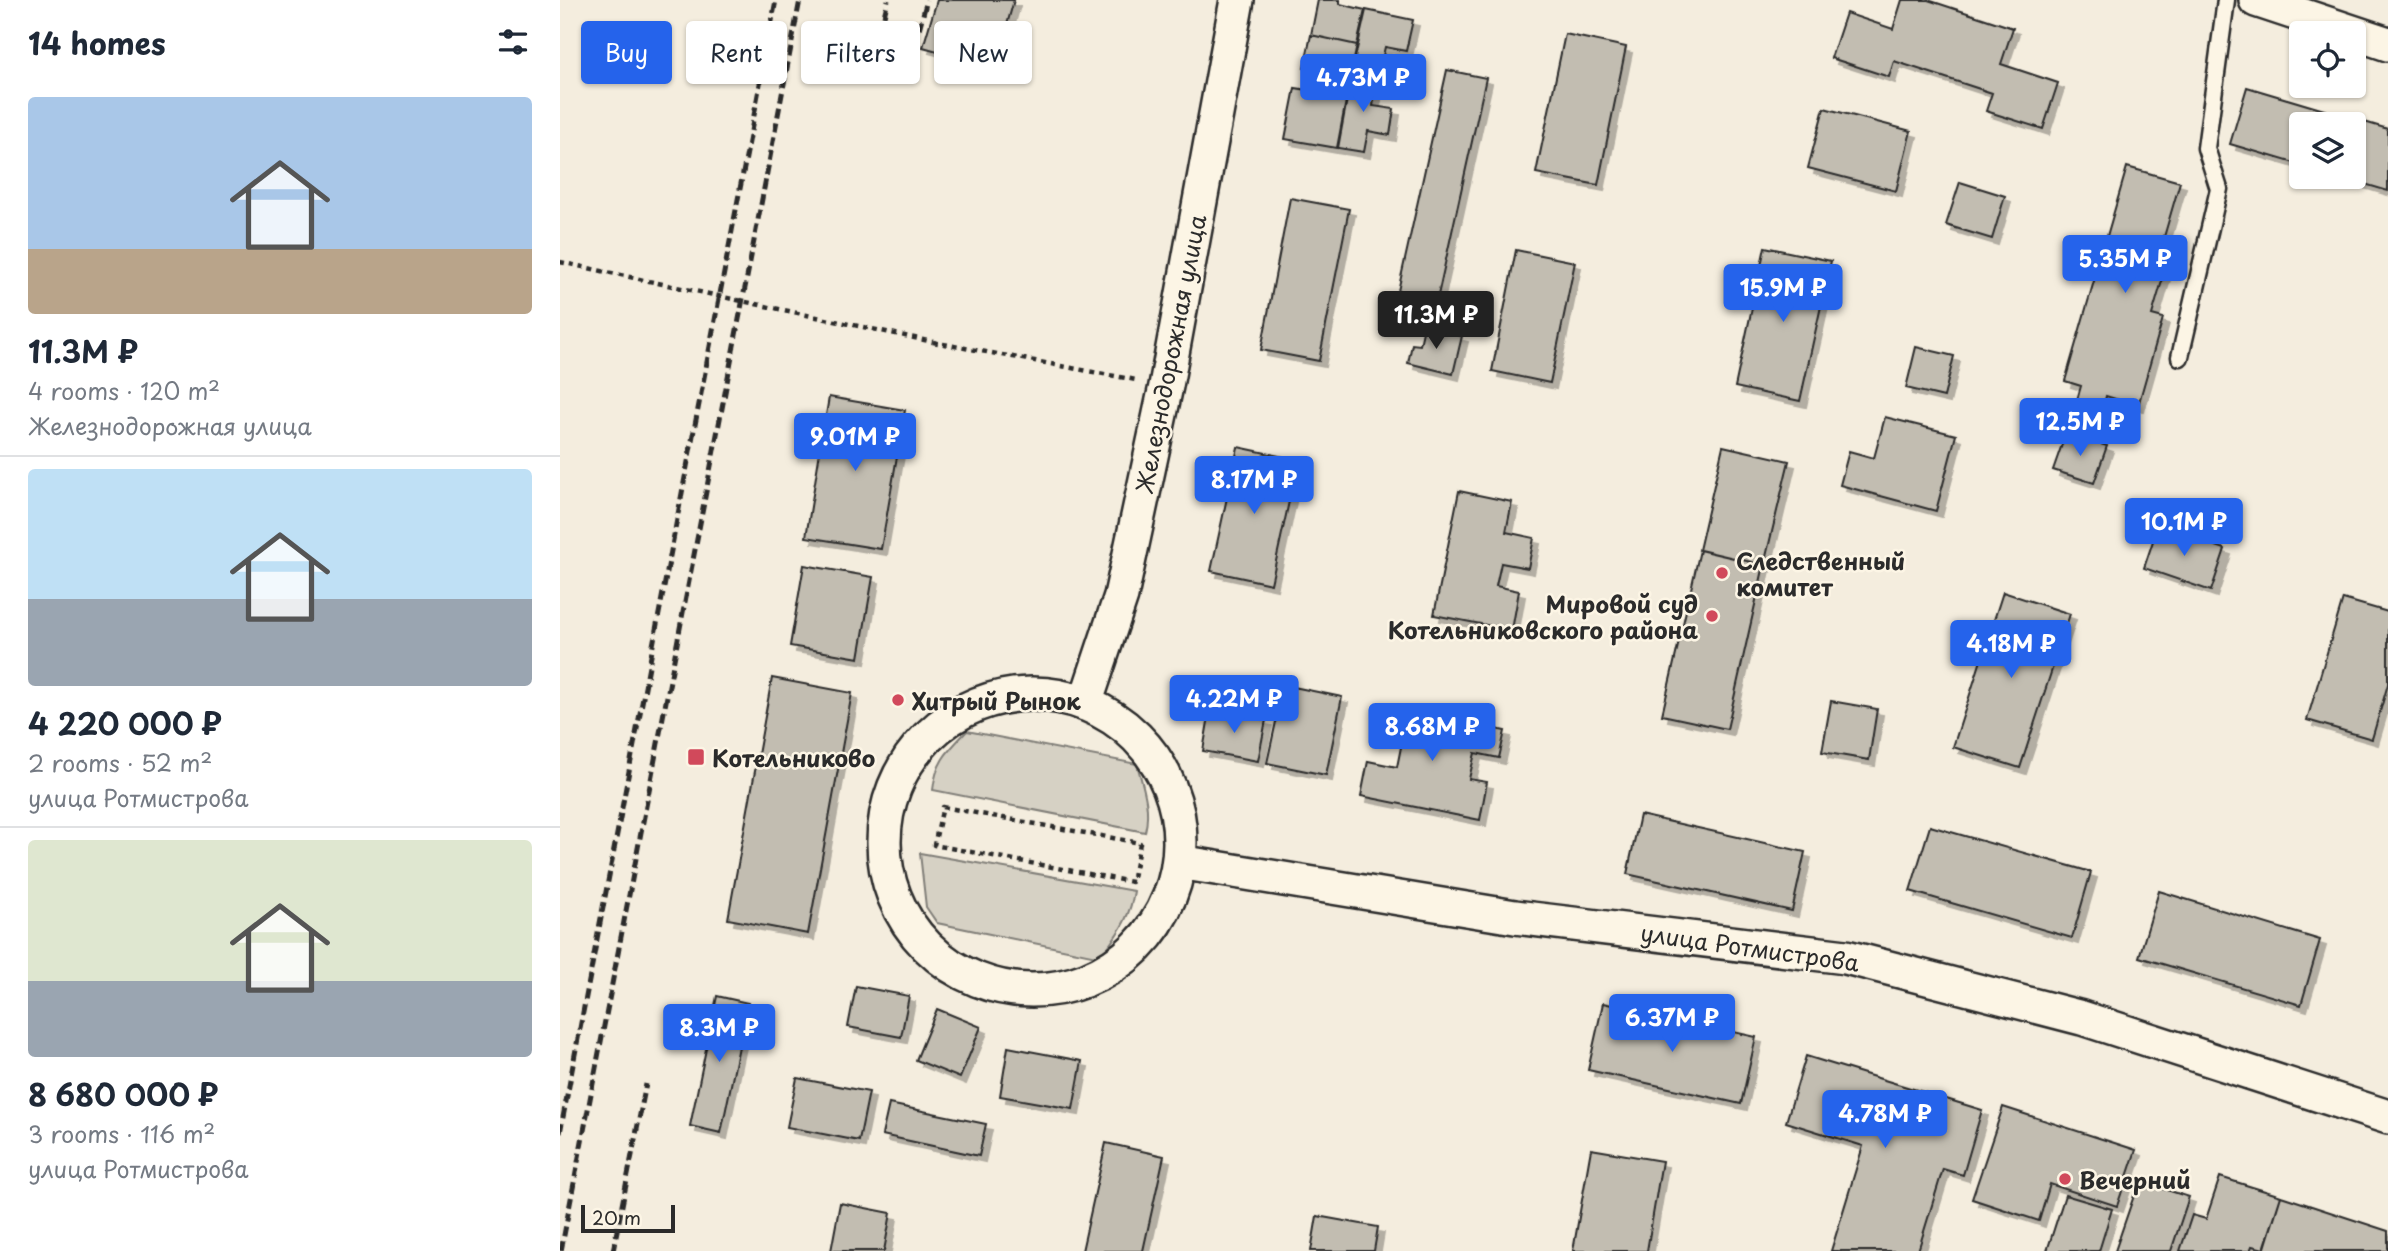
<!DOCTYPE html>
<meta charset="utf-8">
<style>
:root{--surface:#fff;--page:#f2f2f3;--text:#1f2937;--muted:#747a83;--line:#e0e1e3;--accent:#2563eb}
body{margin:0;font-family:"Playpen Sans",sans-serif;background:var(--page);color:var(--text);height:100vh;display:flex;flex-direction:column;font-size:26px;white-space:nowrap}
*{box-sizing:border-box;margin:0}
p{font-size:23px;color:var(--muted)}
.icon{flex:none;width:38px;height:38px;fill:none;stroke:currentColor;stroke-width:2;stroke-linecap:round;stroke-linejoin:round}
.map{position:relative;flex:1;overflow:hidden}
.panel{display:flex;flex-direction:column;background:var(--surface);width:560px}
.panel>*{flex:none}
.hud{position:absolute;left:21px;top:21px;width:665px;height:63px;display:flex;gap:14px}
.fabs{position:absolute;left:1729px;top:21px;display:grid;gap:14px}
.fabs a{display:grid;place-items:center;width:77px;height:77px;border-radius:7px;background:var(--surface);box-shadow:0 2px 5px #0004;font-size:35px}
.scale{position:absolute;left:21px;bottom:18px;width:94px;box-sizing:border-box;padding-left:7px;border:4px solid #2b2b2b;border-top:0;font-size:19px;line-height:24px;white-space:nowrap;color:#2b2b2b;-webkit-text-stroke:5px #fcf5e5;paint-order:stroke}
.price{position:absolute;translate:-50% -60px;padding:0 16px;border-radius:7px;background:var(--accent);color:#fff;font-size:23px;line-height:46px;filter:drop-shadow(0 2px 4px #0008)}
.price::after{content:'';position:absolute;left:50%;top:42px;width:21px;height:16px;margin-left:-10px;background:inherit;clip-path:polygon(0 0,100% 0,50% 100%)}
.price.current{background:#222;color:#fff}
ul{padding:0;list-style:none}
li{display:grid;align-content:center;gap:14px;height:371px;padding:0 28px}
li+li{border-top:2px solid var(--line)}
li span{display:grid;place-items:center;height:217px;border-radius:7px;color:#555}
li>.icon{margin-inline-start:auto}
span .icon{width:126px;height:126px;fill:#fffc;stroke-width:1}
li b{font-size:30px}
h2{display:flex;justify-content:space-between;align-items:center;height:84px;padding:0 28px;font-size:30px}
.pill{padding:0 24px;border-radius:7px;background:var(--surface);box-shadow:0 2px 5px #0004;font-size:24px;line-height:63px}
.pill.current{background:var(--accent);color:#fff}
main{display:flex;flex:1;min-height:0}
.map>svg:first-child{display:block}
.green{fill:#d6d1c4;stroke:#807e78;stroke-width:2}
.building{fill:#c2bdb1;stroke:#2b2b2b;stroke-width:2;filter:url(#shadow)}
.lines{fill:none;stroke-linecap:round;stroke-linejoin:round}
.lane-casing{stroke:#2b2b2b;stroke-width:21}
.street-casing{stroke:#2b2b2b;stroke-width:38}
.path{stroke:#2b2b2b;stroke-width:4.5;stroke-dasharray:5 5;stroke-linecap:butt}
.lane{stroke:#fcf5e5;stroke-width:16}
.street{stroke:#fcf5e5;stroke-width:33}
.rail{stroke:#2b2b2b;stroke-width:5;stroke-dasharray:10 5;stroke-linecap:butt}
.path-bridge{stroke:#2b2b2b;stroke-width:4.5;stroke-dasharray:5 5;stroke-linecap:butt}
.poi-dot{fill:#d1495b;stroke:#fcf5e5;stroke-width:2.5}
.labels{text-anchor:middle;dominant-baseline:central;stroke-width:5;stroke-linejoin:round;paint-order:stroke}
.street-label{font-size:23px;fill:#2b2b2b;stroke:#fcf5e5}
.poi-label{font-size:23px;font-weight:bold;fill:#2b2b2b;stroke:#fcf5e5;text-anchor:start}
</style>
<main>
<section class="panel">
<h2>14 homes<svg class="icon" aria-label="filters" viewBox="0 0 24 24"><path d="M4 7h16M4 17h16"/><circle cx="9" cy="7" r="2"/><circle cx="15" cy="17" r="2"/></svg></h2>
<ul>
<li><span style="background:linear-gradient(#a9c7e8 70%,#b9a48a 0)"><svg class="icon" aria-label="home" viewBox="0 0 24 24"><path d="M3 11l9-7 9 7M6 9v11h12V9"/></svg></span><div><b>11.3M ₽</b><p>4 rooms · 120 m²</p><p>Железнодорожная улица</p></div></li>
<li><span style="background:linear-gradient(#bfe0f5 60%,#9aa5b1 0)"><svg class="icon" aria-label="home" viewBox="0 0 24 24"><path d="M3 11l9-7 9 7M6 9v11h12V9"/></svg></span><div><b>4 220 000 ₽</b><p>2 rooms · 52 m²</p><p>улица Ротмистрова</p></div></li>
<li><span style="background:linear-gradient(#dfe7d0 65%,#9aa5b1 0)"><svg class="icon" aria-label="home" viewBox="0 0 24 24"><path d="M3 11l9-7 9 7M6 9v11h12V9"/></svg></span><div><b>8 680 000 ₽</b><p>3 rooms · 116 m²</p><p>улица Ротмистрова</p></div></li>
</ul>
</section>
<div class="map">
<svg width="1828" height="1251" viewBox="0 0 1828 1251">
<defs>
<filter id="shadow"><feDropShadow dx="6" dy="6" stdDeviation="0" flood-color="#0004"/></filter>
</defs>
<rect width="100%" height="100%" fill="#f4edde"/>
<filter id="ink" filterUnits="userSpaceOnUse"><feTurbulence type="fractalNoise" baseFrequency=".0143" numOctaves="2"/><feDisplacementMap in="SourceGraphic" scale="14" xChannelSelector="R" yChannelSelector="G"/><feConvolveMatrix kernelMatrix="1 2 1 2 8 2 1 2 1" color-interpolation-filters="sRGB"/></filter>
<g filter="url(#ink)">
<!-- green -->
<path class="green" d="M 407,731 L 577,764 C 583,787 591,808 585,832 L 373,790 C 376,761 388,751 407,731 Z
M 360,853 L 574,891 C 570,919 557,934 541,957 L 377,923 L 366,907 Z"/>
<!-- building -->
<path class="building" d="M 377,0 L 454,0 L 435,67 L 363,47 Z
M 758,0 L 780,0 L 780,4 L 805,10 L 797,45 L 751,35 Z
M 1342,0 L 1368,0 L 1453,28 L 1441,64 L 1498,83 L 1483,129 L 1426,111 L 1432,93 L 1334,61 L 1329,77 L 1271,58 L 1286,13 L 1333,29 Z
M 806,10 L 853,20 L 846,51 L 825,47 L 818,77 L 792,71 Z
M 1005,34 L 1066,47 L 1038,185 L 976,173 Z
M 751,35 L 797,45 L 788,89 L 762,85 L 764,73 L 744,68 Z
M 887,70 L 926,78 L 875,309 L 836,300 Z
M 792,72 L 818,77 L 813,106 L 834,109 L 830,135 L 808,131 L 804,152 L 778,148 Z
M 762,85 L 788,90 L 777,148 L 725,139 L 735,88 L 761,92 Z
M 1687,87 L 1828,129 L 1828,191 L 1781,177 L 1794,177 L 1794,124 L 1741,124 L 1741,165 L 1670,144 Z
M 1264,108 L 1351,131 L 1336,191 L 1248,168 Z
M 1567,167 L 1620,182 L 1597,261 L 1607,264 L 1592,315 L 1603,318 L 1578,406 L 1546,396 L 1543,408 L 1517,400 L 1521,386 L 1505,381 Z
M 1400,182 L 1445,196 L 1432,239 L 1386,225 Z
M 730,198 L 789,209 L 759,361 L 701,350 Z
M 1205,247 L 1271,261 L 1240,401 L 1175,387 Z
M 956,250 L 1015,262 L 990,383 L 932,371 Z
M 864,327 L 902,336 L 893,374 L 848,363 L 852,344 L 860,345 Z
M 1356,347 L 1394,356 L 1384,397 L 1346,388 Z
M 269,397 L 345,410 L 321,549 L 246,537 Z
M 1325,417 L 1396,435 L 1376,511 L 1280,485 L 1289,451 L 1314,458 Z
M 1506,433 L 1547,446 L 1534,483 L 1493,470 Z
M 1163,446 L 1229,461 L 1204,565 L 1139,550 Z
M 678,447 L 738,460 L 711,584 L 651,571 Z
M 899,491 L 952,502 L 946,532 L 974,538 L 968,568 L 941,563 L 936,586 L 959,591 L 952,630 L 874,615 Z
M 1598,526 L 1665,549 L 1651,591 L 1584,568 Z
M 1140,550 L 1204,565 L 1167,729 L 1102,715 Z
M 244,565 L 313,577 L 299,658 L 230,646 Z
M 1443,592 L 1510,614 L 1460,768 L 1393,747 Z
M 1783,599 L 1828,612 L 1828,684 L 1812,739 L 1747,720 Z
M 212,678 L 292,693 L 248,934 L 168,919 Z
M 724,685 L 782,697 L 766,775 L 707,763 Z
M 1271,701 L 1317,709 L 1309,760 L 1262,752 Z
M 821,705 L 945,731 L 939,758 L 915,753 L 909,779 L 927,782 L 920,820 L 801,796 L 808,761 L 837,767 L 843,737 L 815,732 Z
M 650,710 L 706,720 L 698,761 L 643,751 Z
M 1080,815 L 1245,852 L 1232,911 L 1067,874 Z
M 1370,826 L 1531,872 L 1512,938 L 1350,891 Z
M 1599,891 L 1760,940 L 1741,1005 L 1579,957 Z
M 296,986 L 349,996 L 341,1037 L 288,1027 Z
M 157,996 L 188,1003 L 161,1133 L 130,1126 Z
M 1043,1003 L 1196,1037 L 1181,1104 L 1028,1070 Z
M 377,1009 L 421,1027 L 400,1078 L 356,1060 Z
M 448,1047 L 522,1061 L 513,1109 L 440,1096 Z
M 1246,1056 L 1422,1110 L 1403,1175 L 1383,1169 L 1358,1251 L 1271,1251 L 1303,1146 L 1226,1122 Z
M 237,1078 L 309,1092 L 299,1141 L 227,1127 Z
M 329,1104 L 426,1124 L 419,1156 L 322,1135 Z
M 1443,1107 L 1576,1150 L 1557,1206 L 1490,1184 L 1479,1221 L 1412,1199 Z
M 546,1143 L 604,1156 L 583,1251 L 522,1251 Z
M 1031,1149 L 1102,1161 L 1087,1251 L 1013,1251 Z
M 1660,1177 L 1721,1196 L 1704,1249 L 1692,1246 L 1690,1251 L 1620,1251 L 1632,1215 L 1646,1219 Z
M 1579,1181 L 1629,1197 L 1611,1251 L 1555,1251 Z
M 1505,1195 L 1552,1209 L 1539,1251 L 1487,1251 Z
M 1721,1196 L 1828,1231 L 1828,1251 L 1704,1251 Z
M 280,1203 L 331,1213 L 324,1251 L 271,1251 Z
M 757,1216 L 818,1227 L 814,1251 L 751,1251 Z"/>
<g class="lines">
<!-- lane casing -->
<g class="lane-casing">
<path id="lane" d="M 1620,357 L 1659,189 L 1646,148 L 1666,0"/>
</g>
<!-- street casing -->
<g class="street-casing">
<path id="street" d="M 1696,0 L 1828,44
M324 842a148 148 0 1 1 296 0a148 148 0 1 1-296 0Z
M 525,704 L 561,596 L 606,386 L 677,0
M 619,862 L 955,917 L 1286,957 L 1522,1018 L 1828,1117"/>
</g>
<!-- path -->
<path class="path" d="M 373,342 L 576,380
M 383,807 L 580,843 L 572,882 L 374,845 Z"/>
<!-- lane -->
<use href="#lane" class="lane"/>
<!-- street -->
<use href="#street" class="street"/>
<!-- rail -->
<path class="rail" d="M 324,16 L 328,0
M 359,29 L 367,0
M 0,1133 L 216,0
M 1,1251 L 240,0
M 53,1251 L 86,1084"/>
<!-- path-bridge -->
<path class="path-bridge" d="M 0,262 L 373,342"/>
</g>
</g>
<!-- markers -->
<g class="poi-dot">
<circle cx="1162" cy="573" r="7"/>
<circle cx="1152" cy="616" r="7"/>
<circle cx="338" cy="700" r="7"/>
<rect x="127" y="748" width="18" height="18" rx="3.5"/>
<circle cx="1505" cy="1179" r="7"/>
</g>
<g class="labels">
<!-- street labels -->
<g class="street-label">
<text transform="translate(610 354) rotate(-79)">Железнодорожная улица</text>
<text transform="translate(1190 947) rotate(8)">улица Ротмистрова</text>
</g>
<!-- poi labels -->
<g class="poi-label">
<text x="1176" y="560">Следственный<tspan x="1176" dy="26">комитет</tspan></text>
<text x="1138" y="603" text-anchor="end">Мировой суд<tspan x="1138" dy="26">Котельниковского района</tspan></text>
<text x="352" y="700">Хитрый Рынок</text>
<text x="152" y="757">Котельниково</text>
<text x="1519" y="1179">Вечерний</text>
</g>
</g>
</svg>
<div class="fabs">
<a><svg class="icon" aria-label="locate" viewBox="0 0 24 24"><circle cx="12" cy="12" r="6"/><path d="M12 2v4M12 18v4M2 12h4M18 12h4"/></svg></a>
<a><svg class="icon" aria-label="layers" viewBox="0 0 24 24"><path d="M12 4l9 5-9 5-9-5zM3 14l9 5 9-5"/></svg></a>
</div>
<div class="scale">20 m</div>
<b class="price" style="left:803px;top:114px">4.73M ₽</b>
<b class="price" style="left:1565px;top:295px">5.35M ₽</b>
<b class="price" style="left:1223px;top:324px">15.9M ₽</b>
<b class="price current" style="left:876px;top:351px">11.3M ₽</b>
<b class="price" style="left:1520px;top:458px">12.5M ₽</b>
<b class="price" style="left:295px;top:473px">9.01M ₽</b>
<b class="price" style="left:694px;top:516px">8.17M ₽</b>
<b class="price" style="left:1624px;top:558px">10.1M ₽</b>
<b class="price" style="left:1451px;top:680px">4.18M ₽</b>
<b class="price" style="left:674px;top:735px">4.22M ₽</b>
<b class="price" style="left:872px;top:763px">8.68M ₽</b>
<b class="price" style="left:1112px;top:1054px">6.37M ₽</b>
<b class="price" style="left:159px;top:1064px">8.3M ₽</b>
<b class="price" style="left:1325px;top:1150px">4.78M ₽</b>
<div class="hud">
<a class="pill current">Buy</a>
<a class="pill">Rent</a>
<a class="pill">Filters</a>
<a class="pill">New</a>
</div>
</div>
</main>
